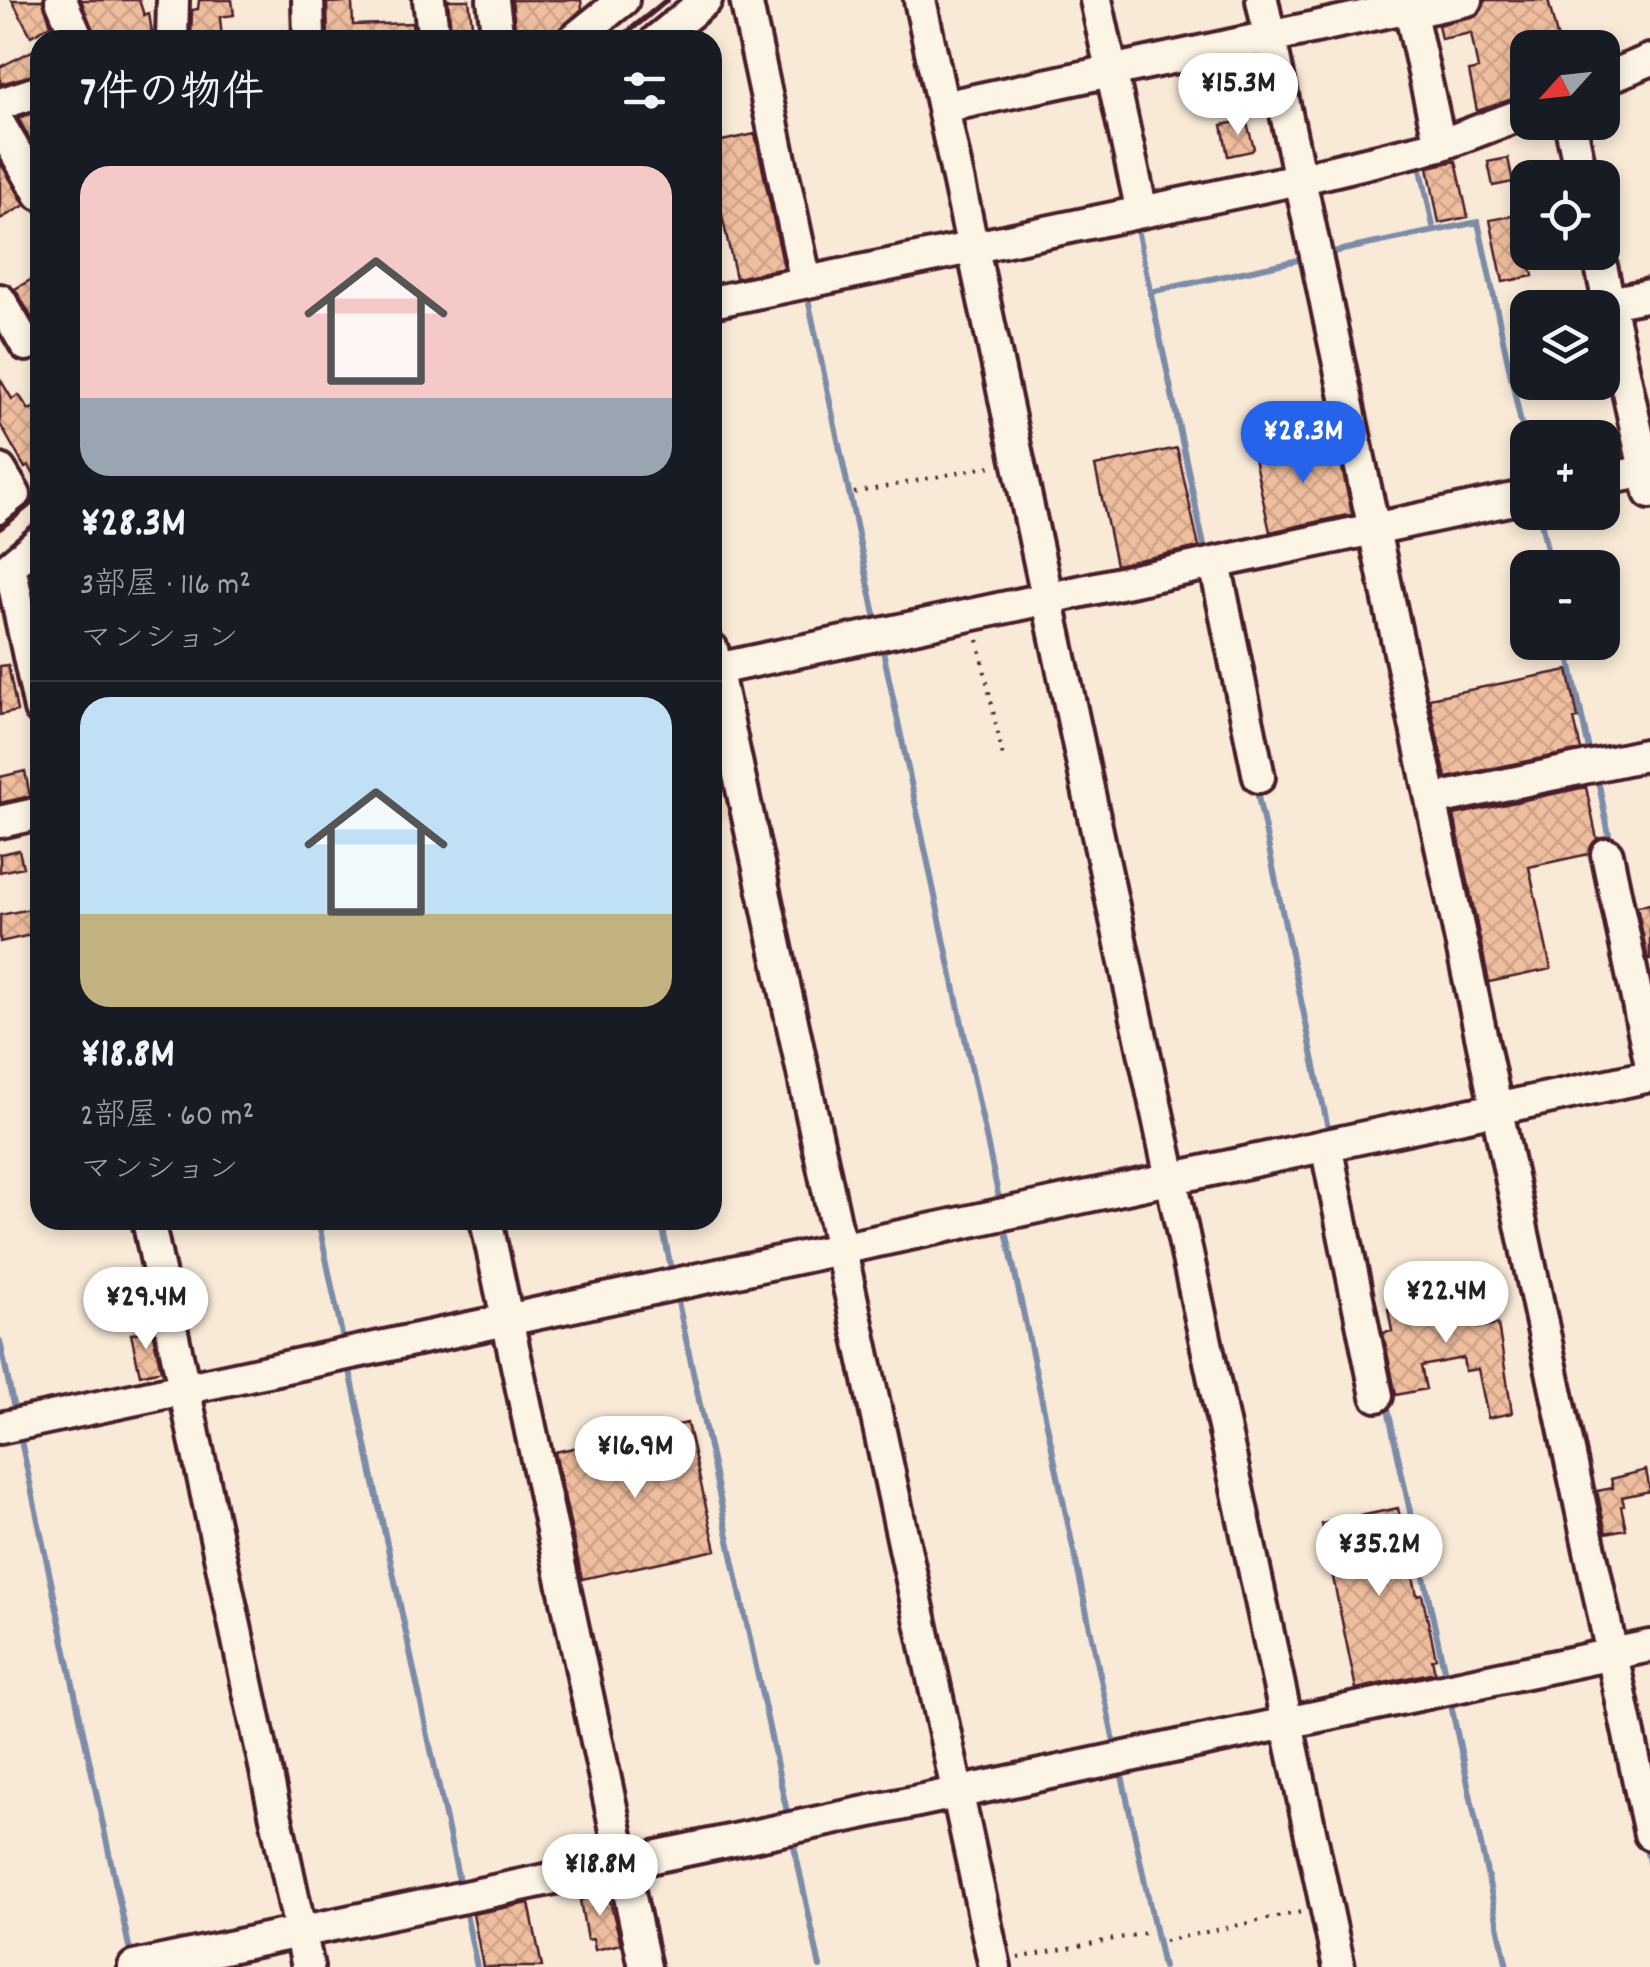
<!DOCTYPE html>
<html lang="ja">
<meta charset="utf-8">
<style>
:root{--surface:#171b24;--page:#242831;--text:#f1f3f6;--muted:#9ea1a6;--line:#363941;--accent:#2563eb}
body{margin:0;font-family:Dekko,"Klee One",sans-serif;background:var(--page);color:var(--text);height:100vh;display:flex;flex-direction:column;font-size:38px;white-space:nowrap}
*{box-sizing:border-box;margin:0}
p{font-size:32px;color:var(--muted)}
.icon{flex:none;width:55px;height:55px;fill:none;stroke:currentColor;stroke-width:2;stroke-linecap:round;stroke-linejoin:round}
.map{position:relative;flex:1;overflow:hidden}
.side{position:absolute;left:30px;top:30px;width:692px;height:1200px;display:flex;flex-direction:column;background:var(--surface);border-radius:30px;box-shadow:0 5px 15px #0003}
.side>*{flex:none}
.needle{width:65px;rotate:243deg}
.controls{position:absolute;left:1510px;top:30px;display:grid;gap:20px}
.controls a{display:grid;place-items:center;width:110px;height:110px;border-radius:20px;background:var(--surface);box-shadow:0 5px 15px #0003;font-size:50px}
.price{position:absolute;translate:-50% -85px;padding:0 22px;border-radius:35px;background:#fff;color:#222;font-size:32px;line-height:65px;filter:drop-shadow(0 2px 5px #0008)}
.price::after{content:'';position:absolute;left:50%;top:60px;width:30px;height:22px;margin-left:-15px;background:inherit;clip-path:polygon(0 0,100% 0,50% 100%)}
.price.on{background:var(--accent);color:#fff}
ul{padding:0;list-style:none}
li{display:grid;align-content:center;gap:20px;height:530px;padding:0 50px}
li+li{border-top:2px solid var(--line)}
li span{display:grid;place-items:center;height:310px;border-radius:30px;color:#555}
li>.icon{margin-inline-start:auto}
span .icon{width:180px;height:180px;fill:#fffc;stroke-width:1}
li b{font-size:42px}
h2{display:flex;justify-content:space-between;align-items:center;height:120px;padding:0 50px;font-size:42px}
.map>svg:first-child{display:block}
.built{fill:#f6ddc6}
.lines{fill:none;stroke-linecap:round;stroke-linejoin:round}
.stream{stroke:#7b8ba7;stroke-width:6}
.building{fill:url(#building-cross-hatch);stroke:#4a1f2b;stroke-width:2.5}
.minor-casing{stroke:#4a1f2b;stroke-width:38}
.path{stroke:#4a1f2b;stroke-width:4;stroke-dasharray:2.5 8;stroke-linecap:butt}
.minor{stroke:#fcf5e5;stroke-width:30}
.rail{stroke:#4a1f2b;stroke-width:6}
</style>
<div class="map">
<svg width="1650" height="1967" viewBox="0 0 1650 1967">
<defs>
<pattern id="building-cross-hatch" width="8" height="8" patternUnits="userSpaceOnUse" patternTransform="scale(2.5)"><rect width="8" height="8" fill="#eebe9e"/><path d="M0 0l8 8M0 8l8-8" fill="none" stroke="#cea388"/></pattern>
</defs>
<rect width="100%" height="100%" fill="#f9ead7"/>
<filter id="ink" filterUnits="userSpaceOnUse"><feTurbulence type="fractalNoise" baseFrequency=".01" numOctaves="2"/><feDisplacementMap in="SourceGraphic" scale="20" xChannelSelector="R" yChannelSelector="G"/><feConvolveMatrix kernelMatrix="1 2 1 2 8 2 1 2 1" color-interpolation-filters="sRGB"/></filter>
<g filter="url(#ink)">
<!-- built -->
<path class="built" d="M 727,748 L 741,817 L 713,823 L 712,751 Z"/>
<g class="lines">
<!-- stream -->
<path class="stream" d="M 1447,158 L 1486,144
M 1425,163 L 1420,164 L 1434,231
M 1136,224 L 1206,555
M 1602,229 L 1606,244
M 1323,254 L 1478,222 L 1528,456
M 1150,292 L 1303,259 L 1304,263
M 807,294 L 877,624
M 1539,512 L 1551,568
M 1566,642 L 1590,755
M 882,646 L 1000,1203
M 32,715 L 40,753
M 1597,775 L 1611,845
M 1256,787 L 1329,1133
M 318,1220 L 344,1344
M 661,1220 L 672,1273
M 1005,1226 L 1115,1746
M 677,1297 L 788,1817
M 0,1341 L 15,1414
M 349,1366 L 460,1886
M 1386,1400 L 1445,1674
M 20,1436 L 131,1956
M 1450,1700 L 1507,1967
M 1121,1771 L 1163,1967
M 793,1841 L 820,1967
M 1645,1844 L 1650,1866
M 466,1914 L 477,1967"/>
</g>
<!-- building -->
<path class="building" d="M 12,0 L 43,0 L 51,25 L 31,36 Z
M 81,0 L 139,0 L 144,15 L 149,13 L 153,40 L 96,40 Z
M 199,0 L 232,0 L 234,15 L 220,17 L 222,40 L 191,40 L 192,10 L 198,9 Z
M 448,0 L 469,0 L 474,40 L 452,40 Z
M 512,0 L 581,0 L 582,9 L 556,33 L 516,35 Z
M 1485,0 L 1548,0 L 1560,48 L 1528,48 L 1528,94 L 1477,111 L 1469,71 L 1478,69 L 1471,33 L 1441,39 L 1438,25 L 1479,14 Z
M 352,2 L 353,25 L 412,23 L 413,38 L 328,40 L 327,3 Z
M 40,47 L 40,73 L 0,84 L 0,67 Z
M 40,111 L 40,157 L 18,118 Z
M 1246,120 L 1254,148 L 1252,151 L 1228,156 L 1222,125 Z
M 755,134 L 784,268 L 736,278 L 712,171 L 712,143 Z
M 1508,158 L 1513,182 L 1493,186 L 1488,162 Z
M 1456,161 L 1468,217 L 1439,223 L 1428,167 Z
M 0,162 L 25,205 L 0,219 Z
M 1528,213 L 1528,252 L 1533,276 L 1503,282 L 1490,220 Z
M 34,278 L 40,288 L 40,332 L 15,289 Z
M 0,379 L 12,399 L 19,395 L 29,410 L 40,405 L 40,486 L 29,466 L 25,468 L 0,424 Z
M 1336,440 L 1352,514 L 1270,532 L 1254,458 Z
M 1177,448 L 1199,547 L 1116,565 L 1095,466 Z
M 8,665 L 17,711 L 0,715 L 0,666 Z
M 1568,670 L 1578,718 L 1574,719 L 1581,750 L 1446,778 L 1429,698 Z
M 25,771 L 30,796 L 0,803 L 0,777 Z
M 1586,787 L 1597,839 L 1589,854 L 1529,867 L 1551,969 L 1489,982 L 1454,815 Z
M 19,850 L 23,867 L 0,872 L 0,854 Z
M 1650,904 L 1650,960 L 1648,960 L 1637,906 Z
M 40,907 L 40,933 L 0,942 L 0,915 Z
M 1469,1289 L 1477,1328 L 1498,1324 L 1512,1413 L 1488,1418 L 1478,1369 L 1465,1371 L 1463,1358 L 1421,1366 L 1426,1389 L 1396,1395 L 1383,1333 L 1392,1331 L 1388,1309 L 1414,1304 L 1413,1300 Z
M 152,1330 L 161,1370 L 140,1375 L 131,1334 Z
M 687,1423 L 716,1550 L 582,1579 L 555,1452 Z
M 1646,1470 L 1650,1491 L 1622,1497 L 1624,1505 L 1621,1506 L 1626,1529 L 1606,1533 L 1597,1491 L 1613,1488 L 1611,1479 Z
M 1398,1508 L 1417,1595 L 1422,1594 L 1436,1658 L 1432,1659 L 1435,1672 L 1356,1689 L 1322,1524 Z
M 606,1886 L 621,1944 L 595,1950 L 593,1939 L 587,1940 L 580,1900 L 585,1899 L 583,1891 Z
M 529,1903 L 542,1967 L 483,1967 L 473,1914 Z"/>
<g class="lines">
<!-- minor casing -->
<g class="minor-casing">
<path id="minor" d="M 61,0 L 78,40
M 308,0 L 309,40
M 429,0 L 434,40
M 493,0 L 498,40
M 746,0 L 806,282
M 920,0 L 1339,1967
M 1096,0 L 1142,212
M 1262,0 L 1650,1834
M 1408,0 L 1440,145
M 1410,12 L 1467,0
M 172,40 L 173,0
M 573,40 L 623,0
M 657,40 L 706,0
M 1602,80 L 1650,60
M 0,104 L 40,91
M 943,107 L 1409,7
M 1570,122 L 1582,178
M 0,125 L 40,194
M 1598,252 L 1650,493
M 0,300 L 26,345
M 712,302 L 1299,179 L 1440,145 L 1528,112
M 1609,303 L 1650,295
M 0,470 L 15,495 L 0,508
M 1602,480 L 1650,470
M 40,541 L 10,566 L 40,709
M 1215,563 L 1259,777
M 712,649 L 995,1967
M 712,670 L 1528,496
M 1432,800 L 1650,754
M 0,822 L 40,813
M 1607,854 L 1650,1061
M 1326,1145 L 1377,1396
M 148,1220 L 308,1967
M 486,1220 L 645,1967
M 0,1428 C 551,1314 1100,1193 1650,1076
M 134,1967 L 1650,1646"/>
</g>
<!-- path -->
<path class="path" d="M 854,493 L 992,466
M 978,640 L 1004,762
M 1164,1941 L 1301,1912
M 1018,1958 L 1150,1932"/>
<!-- minor -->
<use href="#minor" class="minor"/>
<!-- rail -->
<path class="rail" d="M 618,40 L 667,0
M 0,528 L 40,496"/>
</g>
</g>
</svg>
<div class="controls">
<a><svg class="needle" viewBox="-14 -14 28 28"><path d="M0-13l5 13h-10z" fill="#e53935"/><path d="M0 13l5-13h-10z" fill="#9ea1a6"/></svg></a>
<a><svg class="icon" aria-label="locate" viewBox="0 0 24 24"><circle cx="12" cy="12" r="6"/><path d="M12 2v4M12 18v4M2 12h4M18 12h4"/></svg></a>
<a><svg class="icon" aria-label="layers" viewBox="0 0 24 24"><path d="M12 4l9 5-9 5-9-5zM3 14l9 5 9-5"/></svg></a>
<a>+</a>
<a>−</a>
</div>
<b class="price" style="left:1238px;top:138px">¥15.3M</b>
<b class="price on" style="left:1303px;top:486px">¥28.3M</b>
<b class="price" style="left:1446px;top:1346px">¥22.4M</b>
<b class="price" style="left:146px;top:1352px">¥29.4M</b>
<b class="price" style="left:635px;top:1501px">¥16.9M</b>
<b class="price" style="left:1379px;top:1599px">¥35.2M</b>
<b class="price" style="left:600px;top:1919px">¥18.8M</b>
<section class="side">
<h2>7件の物件<svg class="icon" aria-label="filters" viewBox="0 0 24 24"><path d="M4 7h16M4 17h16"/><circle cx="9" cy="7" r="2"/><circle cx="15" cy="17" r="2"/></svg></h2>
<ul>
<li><span style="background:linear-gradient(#f6c9c9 75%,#9aa5b1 0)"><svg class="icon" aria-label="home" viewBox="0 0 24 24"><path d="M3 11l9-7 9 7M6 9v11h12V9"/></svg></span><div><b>¥28.3M</b><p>3部屋 · 116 m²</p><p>マンション</p></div></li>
<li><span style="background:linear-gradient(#bfe0f5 70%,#c2b280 0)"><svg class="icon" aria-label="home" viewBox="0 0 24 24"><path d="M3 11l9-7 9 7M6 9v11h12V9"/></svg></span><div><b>¥18.8M</b><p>2部屋 · 60 m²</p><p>マンション</p></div></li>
</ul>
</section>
</div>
